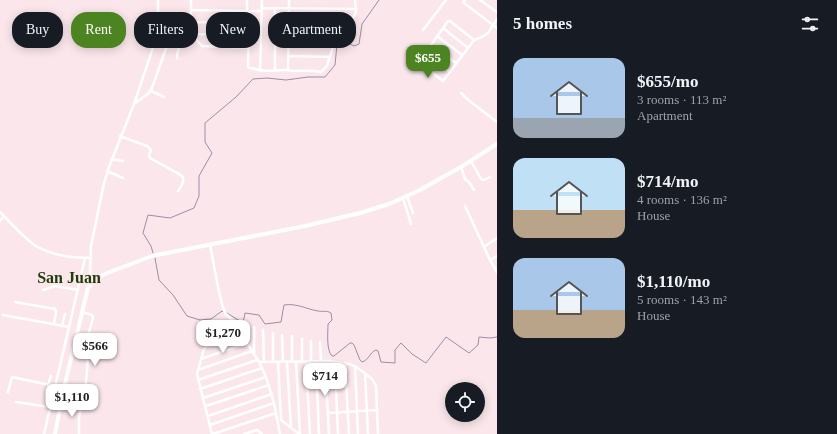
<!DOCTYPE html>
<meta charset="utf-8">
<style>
:root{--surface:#171b24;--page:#20242c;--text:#f1f3f6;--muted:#9ea1a6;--accent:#4b8420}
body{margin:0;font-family:Georgia,serif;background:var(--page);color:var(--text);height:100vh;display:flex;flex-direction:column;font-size:15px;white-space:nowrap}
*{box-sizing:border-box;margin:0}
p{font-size:13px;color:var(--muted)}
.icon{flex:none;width:22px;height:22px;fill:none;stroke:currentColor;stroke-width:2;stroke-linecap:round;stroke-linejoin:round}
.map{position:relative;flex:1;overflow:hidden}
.drawer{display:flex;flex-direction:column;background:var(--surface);width:340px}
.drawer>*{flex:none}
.top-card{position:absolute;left:12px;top:12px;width:380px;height:36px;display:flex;gap:8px}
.controls{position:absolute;left:445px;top:382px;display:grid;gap:8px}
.controls a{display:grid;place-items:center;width:40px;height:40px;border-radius:50%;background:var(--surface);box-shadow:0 2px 10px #0003;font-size:20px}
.price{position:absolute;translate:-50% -34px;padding:0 9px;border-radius:8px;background:#fff;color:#222;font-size:13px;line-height:26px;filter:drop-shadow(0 1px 2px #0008)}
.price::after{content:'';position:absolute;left:50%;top:24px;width:12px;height:9px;margin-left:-6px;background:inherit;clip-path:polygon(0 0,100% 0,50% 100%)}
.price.current{background:var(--accent);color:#fff}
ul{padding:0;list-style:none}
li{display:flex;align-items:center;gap:12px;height:100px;padding:0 16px}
li span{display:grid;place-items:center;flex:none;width:112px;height:80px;border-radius:12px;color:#555}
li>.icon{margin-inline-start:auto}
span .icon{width:48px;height:48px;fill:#fffc;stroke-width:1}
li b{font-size:17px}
h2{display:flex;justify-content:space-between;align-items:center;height:48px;padding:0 16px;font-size:17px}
.tag{padding:0 14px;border-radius:16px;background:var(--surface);box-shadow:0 2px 10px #0003;font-size:14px;line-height:36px}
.tag.current{background:var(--accent);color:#fff}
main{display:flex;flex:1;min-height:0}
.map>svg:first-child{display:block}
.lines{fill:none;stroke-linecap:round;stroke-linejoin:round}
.stream{stroke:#9e8ca7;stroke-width:1}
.street{stroke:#fff;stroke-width:2.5}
.secondary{stroke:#fff;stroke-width:4}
.labels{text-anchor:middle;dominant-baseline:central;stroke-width:3;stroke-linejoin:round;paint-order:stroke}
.quarter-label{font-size:16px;font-weight:bold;fill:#203c0d;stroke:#fbe7eb}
</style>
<main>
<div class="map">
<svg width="497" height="434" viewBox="0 0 497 434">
<rect width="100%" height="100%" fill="#fbe7eb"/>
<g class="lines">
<!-- stream -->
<path class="stream" d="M 153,253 L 151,246 L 143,233 L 148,215 L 170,218 L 194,208 L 199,196 L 199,176 L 212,153 L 205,142 L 205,123 L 236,97 L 253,79 L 267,78 L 286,80 L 308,77 L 325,77 L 335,65 L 337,44 L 342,33 L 351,39 L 350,44 L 354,46 L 359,44 L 362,24 L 379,0
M 155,258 L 159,280 L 173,295 L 187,316 L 200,320 L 211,319 L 222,311 L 224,312
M 227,313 L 243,323 L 245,313 L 259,315 L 265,324 L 281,322 L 284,305 C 297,303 306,309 318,311 C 323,312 326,310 331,313 L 332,320 L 328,324 C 328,332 326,350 332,356 L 334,356 L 350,343 L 352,343 L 354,345 L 360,360 L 362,362 C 369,360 370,352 376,350 L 378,351 L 381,362 L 395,363 L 395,350 L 401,343 L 412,354 L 426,363 L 446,337 L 469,353 L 478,345 L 479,337 L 490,338 L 497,337"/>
<!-- street -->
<path class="street" d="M 191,0 L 191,34 L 202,46 L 249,48
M 465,0 L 463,2 L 464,3 L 497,28
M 480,0 L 497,12
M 262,8 L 356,9
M 191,10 L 261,11
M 247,11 L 247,0
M 249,11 L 248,67 C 261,72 273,71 286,70 C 289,70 292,71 295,71 C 304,71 312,70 321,72 L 327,66 L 333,47 L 332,43 L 336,33 L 338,30 L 349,26 L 356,12 L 355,0
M 289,20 L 351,21
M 136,21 L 157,23
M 141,22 L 143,33 L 142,39
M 191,22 L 249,23
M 443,28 L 468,48
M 423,30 L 446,0
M 289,32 L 336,33
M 191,34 L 249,35
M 437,36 L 462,55
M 474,40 L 450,21 L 448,21 L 431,45 L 424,52 L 419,62 L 443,81 L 474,40 L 482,37 L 488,33 L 497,19
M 289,44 L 332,45
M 431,45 L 456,63
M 424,52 L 450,72
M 289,56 L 330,57
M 288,70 L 289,0
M 260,71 L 262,0
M 275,71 L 275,8
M 151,91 L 164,97
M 461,93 L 467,99 L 497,122
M 134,104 L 149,93 L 152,88 L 169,40 L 170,38 L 179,40 L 181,41 L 177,54 L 177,58
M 120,136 L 147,146 L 151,150 L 149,155 L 150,158 L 179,174 L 183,177 C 184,183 181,187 178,191
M 111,159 L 123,161
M 471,161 L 481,179 L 484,180 L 490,177
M 461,167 L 465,179 L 469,182 L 474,190
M 107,171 L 123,178
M 407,196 L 413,213
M 403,198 L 411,224
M 465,206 L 490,260 L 497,272
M 0,212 C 11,223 24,238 36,246 C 51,255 73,258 91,258
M 0,221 L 4,216
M 210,245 L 218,287 L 222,304 L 225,313 L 235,323 L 243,337 L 259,362 L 266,377 L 274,403 L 280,434
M 484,247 L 497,238
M 490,260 L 497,256
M 74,280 L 80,281
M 91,284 L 90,273 L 91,246 L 104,183 L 109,167 L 134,104 L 155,42 L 158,19 L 158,0
M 43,290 L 55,286 L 78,290
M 15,302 L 55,309 L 56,312 L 54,324
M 3,315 L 69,327
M 62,326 L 65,314
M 263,330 L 264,362
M 273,333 L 273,362
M 282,335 L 283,362
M 292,336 L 292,362
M 302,339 L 302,362
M 311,341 L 311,362
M 320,342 L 321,361
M 254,353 L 254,327
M 201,359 L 247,343
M 325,361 L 329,434
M 259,362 L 329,361 L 350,364 L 356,367 L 367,375 L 372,379 L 376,386 L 378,434
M 278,362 L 281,420
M 287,362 L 291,428
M 296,362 L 300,434
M 306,362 L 310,434
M 316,362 L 319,434
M 335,362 L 338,434
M 345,363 L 349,434
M 355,366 L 358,434
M 198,370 L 252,351
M 365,373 L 368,434
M 198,380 L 257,360
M 48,385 L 51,376
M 200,389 L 262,368
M 8,392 L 12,377 L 64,388
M 203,398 L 266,377
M 16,402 L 50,407
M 61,403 L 82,405 L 84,401 L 87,371 L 89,332 L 93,318 L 92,315 L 82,312
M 206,406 L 269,385
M 328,413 L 377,410
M 208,416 L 272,394
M 281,420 L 299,434
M 210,425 L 274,403
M 44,434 L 69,327 L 85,258
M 79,434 L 79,416 L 82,405
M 212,434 L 197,374 L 204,349 L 207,346 L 242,334
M 213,434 L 276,413
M 244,434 L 257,430 L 262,434"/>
<!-- secondary -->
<path class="secondary" d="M 55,434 L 64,388 L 86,296 L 88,288 L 93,281 L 102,275 L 152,256 L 305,226 L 360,213 L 389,204 L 418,191 L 461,167 L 497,144"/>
</g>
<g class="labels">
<!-- quarter labels -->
<g class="quarter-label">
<text x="69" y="277">San Juan</text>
</g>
</g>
</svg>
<div class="controls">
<a><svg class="icon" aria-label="locate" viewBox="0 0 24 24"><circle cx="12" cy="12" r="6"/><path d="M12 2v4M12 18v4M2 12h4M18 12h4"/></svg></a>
</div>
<b class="price current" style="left:428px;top:79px">$655</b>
<b class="price" style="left:223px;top:354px">$1,270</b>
<b class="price" style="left:95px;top:367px">$566</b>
<b class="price" style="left:325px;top:397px">$714</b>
<b class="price" style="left:72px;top:418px">$1,110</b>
<div class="top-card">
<a class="tag">Buy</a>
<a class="tag current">Rent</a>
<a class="tag">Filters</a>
<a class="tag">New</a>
<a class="tag">Apartment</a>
</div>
</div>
<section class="drawer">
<h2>5 homes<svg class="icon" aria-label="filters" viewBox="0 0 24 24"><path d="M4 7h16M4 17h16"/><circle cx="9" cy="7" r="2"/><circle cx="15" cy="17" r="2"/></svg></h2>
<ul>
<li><span style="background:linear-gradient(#a9c7e8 75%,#9aa5b1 0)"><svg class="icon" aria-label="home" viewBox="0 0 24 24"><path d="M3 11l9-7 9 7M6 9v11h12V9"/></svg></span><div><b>$655/mo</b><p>3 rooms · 113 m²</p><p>Apartment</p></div></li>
<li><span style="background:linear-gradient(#bfe0f5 65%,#b9a48a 0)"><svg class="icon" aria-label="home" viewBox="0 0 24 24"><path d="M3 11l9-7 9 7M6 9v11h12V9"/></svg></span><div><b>$714/mo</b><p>4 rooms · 136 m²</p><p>House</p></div></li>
<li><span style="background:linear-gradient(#a9c7e8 65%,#b9a48a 0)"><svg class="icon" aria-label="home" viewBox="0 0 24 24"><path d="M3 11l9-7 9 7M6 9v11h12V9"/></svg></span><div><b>$1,110/mo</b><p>5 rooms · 143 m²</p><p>House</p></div></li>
</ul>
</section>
</main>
